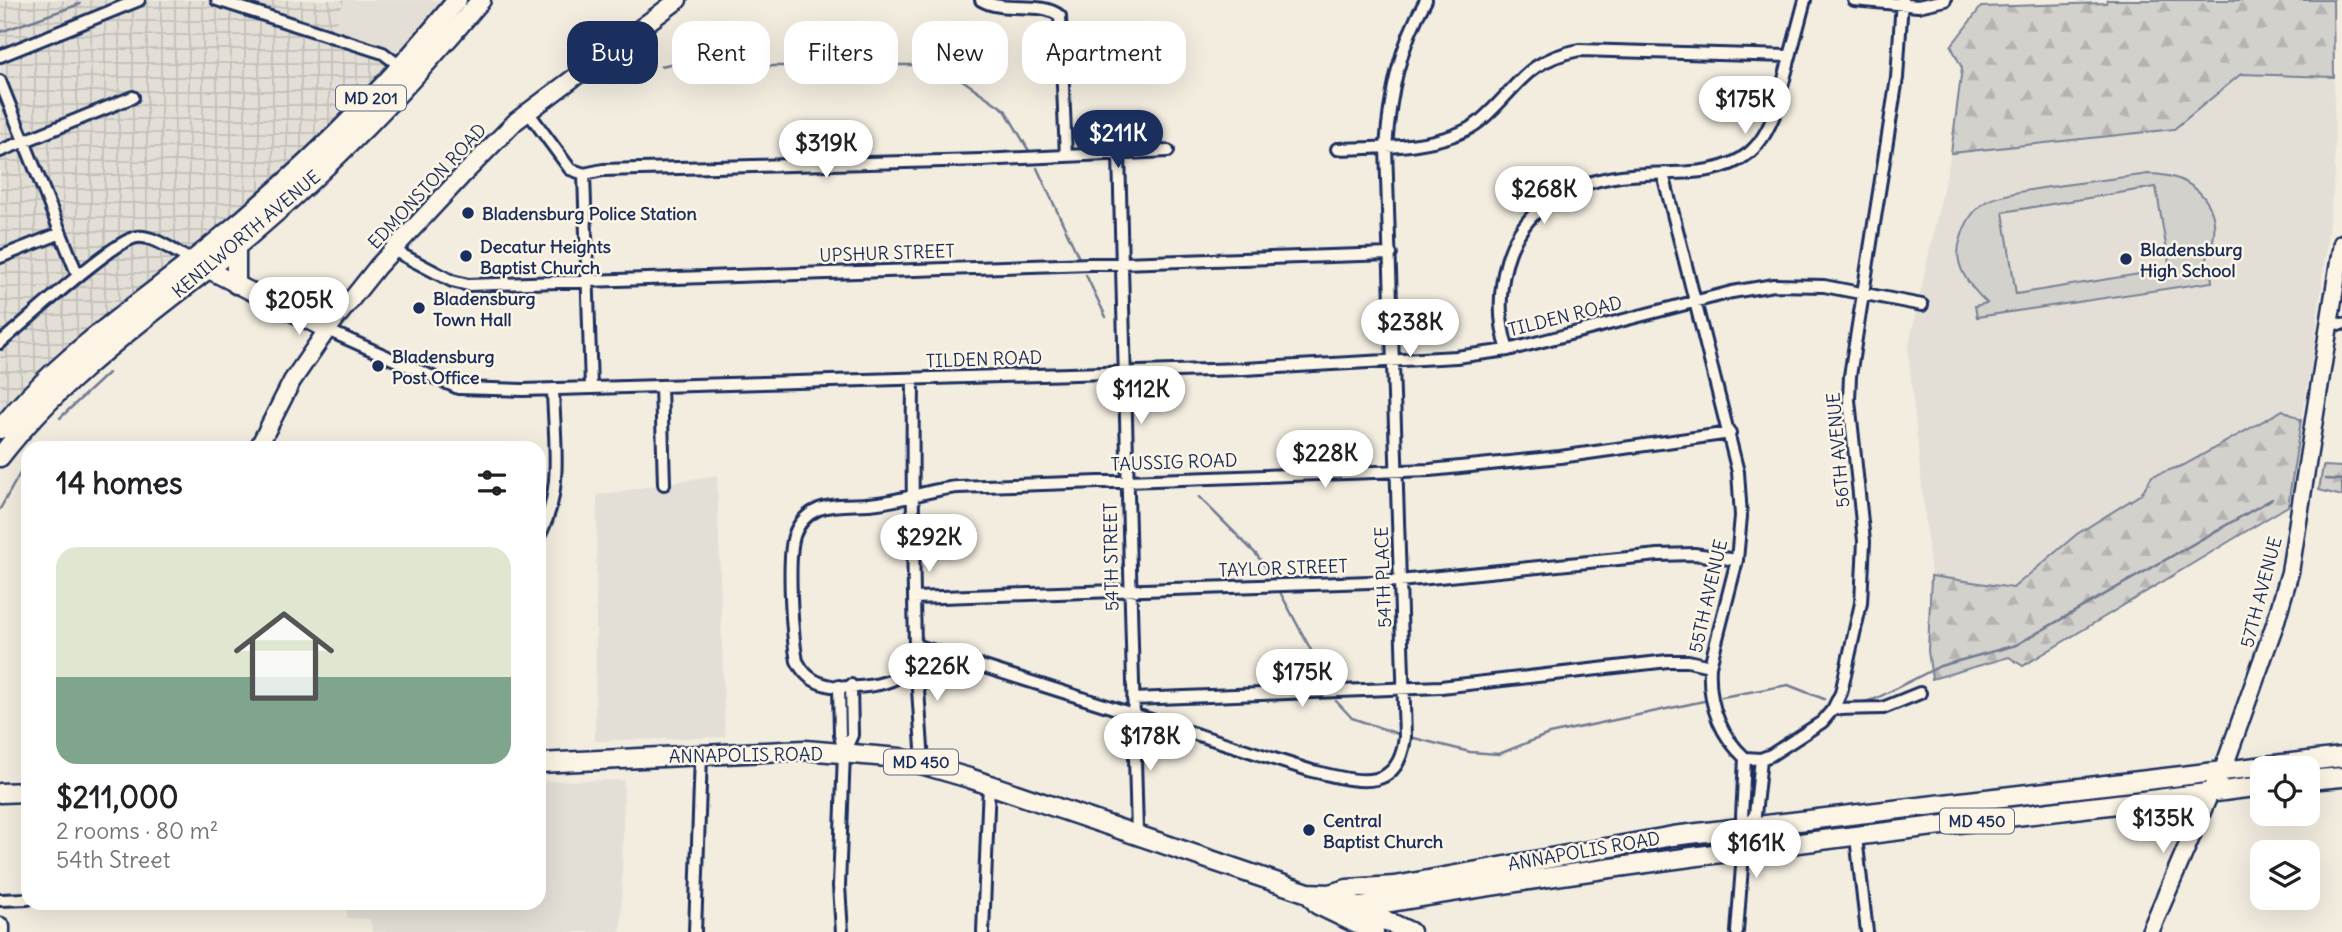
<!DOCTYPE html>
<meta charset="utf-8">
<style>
:root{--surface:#fff;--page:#f6f6f6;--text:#202124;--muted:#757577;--accent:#1b2f5e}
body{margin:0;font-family:Delius,sans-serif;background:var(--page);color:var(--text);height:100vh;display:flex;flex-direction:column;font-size:26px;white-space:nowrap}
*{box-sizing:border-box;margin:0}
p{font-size:23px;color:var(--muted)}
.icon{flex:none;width:38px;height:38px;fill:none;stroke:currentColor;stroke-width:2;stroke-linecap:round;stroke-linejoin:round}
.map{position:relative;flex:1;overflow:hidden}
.sheet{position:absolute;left:21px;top:441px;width:525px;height:469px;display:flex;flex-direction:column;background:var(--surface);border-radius:21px;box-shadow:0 7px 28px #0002}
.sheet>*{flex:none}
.banner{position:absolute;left:567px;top:21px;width:665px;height:63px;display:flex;gap:14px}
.controls{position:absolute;left:2250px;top:756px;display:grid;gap:14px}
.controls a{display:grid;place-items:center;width:70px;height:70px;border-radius:14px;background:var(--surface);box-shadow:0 7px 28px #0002;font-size:35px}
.price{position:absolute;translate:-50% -60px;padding:0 16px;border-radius:24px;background:#fff;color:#222;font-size:23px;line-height:46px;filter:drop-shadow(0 2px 4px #0008)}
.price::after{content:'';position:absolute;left:50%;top:42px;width:21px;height:16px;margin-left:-10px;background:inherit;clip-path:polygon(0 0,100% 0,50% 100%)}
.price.on{background:var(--accent);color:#fff}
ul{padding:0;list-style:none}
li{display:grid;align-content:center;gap:14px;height:371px;padding:0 35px}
li span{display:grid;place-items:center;height:217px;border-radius:21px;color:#555}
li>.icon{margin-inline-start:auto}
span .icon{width:126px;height:126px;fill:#fffc;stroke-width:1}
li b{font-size:30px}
h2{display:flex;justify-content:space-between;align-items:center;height:84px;padding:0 35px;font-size:30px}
.tag{padding:0 24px;border-radius:21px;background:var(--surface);box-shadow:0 7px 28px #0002;font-size:24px;line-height:63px}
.tag.on{background:var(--accent);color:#fff}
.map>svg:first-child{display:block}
.built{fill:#e3dfd6}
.industrial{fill:url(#industrial-grid)}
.forest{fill:url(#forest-firs);stroke:#778095;stroke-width:2}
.pitch{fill:#d3d1cc;stroke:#778095;stroke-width:2;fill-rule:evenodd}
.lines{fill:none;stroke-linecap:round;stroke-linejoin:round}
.stream{stroke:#707a91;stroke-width:2.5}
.street-casing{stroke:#1b2f5e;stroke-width:16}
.secondary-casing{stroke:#1b2f5e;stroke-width:21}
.primary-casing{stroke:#1b2f5e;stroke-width:23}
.street{stroke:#fcf5e5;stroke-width:10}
.secondary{stroke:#fcf5e5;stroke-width:16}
.primary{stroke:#fcf5e5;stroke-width:18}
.poi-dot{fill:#1b2f5e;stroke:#fcf5e5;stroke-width:2.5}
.labels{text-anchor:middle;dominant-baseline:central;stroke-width:5;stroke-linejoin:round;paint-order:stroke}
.shield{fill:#fcf5e5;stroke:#5e6a86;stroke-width:2}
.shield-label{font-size:16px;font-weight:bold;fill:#1b2f5e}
.street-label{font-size:18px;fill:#1b2f5e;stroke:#fcf5e5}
.poi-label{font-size:18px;font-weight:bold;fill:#1b2f5e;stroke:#fcf5e5;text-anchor:start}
</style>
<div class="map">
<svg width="2342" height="932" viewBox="0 0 2342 932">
<defs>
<pattern id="industrial-grid" width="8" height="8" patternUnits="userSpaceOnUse" patternTransform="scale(1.75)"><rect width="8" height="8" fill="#e3dfd6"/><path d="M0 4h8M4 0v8" fill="none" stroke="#c2c0ba"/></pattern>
<pattern id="forest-firs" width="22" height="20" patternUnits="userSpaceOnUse" patternTransform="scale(1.75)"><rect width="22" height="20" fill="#d3d1cc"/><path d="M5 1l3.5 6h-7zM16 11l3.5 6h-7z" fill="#b5b4b2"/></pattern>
</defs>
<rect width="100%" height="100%" fill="#f3ede0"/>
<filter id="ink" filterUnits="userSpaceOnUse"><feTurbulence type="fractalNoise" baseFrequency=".0143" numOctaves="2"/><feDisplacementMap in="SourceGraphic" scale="14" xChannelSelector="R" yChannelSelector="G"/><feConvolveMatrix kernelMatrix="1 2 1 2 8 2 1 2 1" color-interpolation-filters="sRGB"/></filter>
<g filter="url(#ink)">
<!-- built -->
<path class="built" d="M 344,0 L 457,0 L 401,66 L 332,38 Z
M 2241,74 L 2334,77 L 2335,174 L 2313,357 L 2301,420 L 2283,410 L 2184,465 L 2152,475 L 2141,494 L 2077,534 L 2013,588 L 1931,576 L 1908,349 L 1951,153 L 2174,129 Z
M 717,475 L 725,737 L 595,741 L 597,495 Z
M 624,780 L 621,932 L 372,932 L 370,919 L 347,918 L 347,903 L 539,903 L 539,781 Z"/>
<!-- industrial -->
<path class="industrial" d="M 0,0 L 344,0 L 332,38 L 401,66 L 0,429 Z"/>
<!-- forest -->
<path class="forest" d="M 2107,0 L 2333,0 L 2334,77 L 2241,74 L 2174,129 L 1951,153 L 1962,68 L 1951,46 L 1981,7 L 2106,3 Z
M 2283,410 L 2301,420 L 2288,506 L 2023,666 L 2009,657 L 1932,679 L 1928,651 L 1931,576 L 2013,588 L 2077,534 L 2141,494 L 2152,476 L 2184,465 Z
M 2323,466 L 2342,467 L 2342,496 L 2319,490 Z"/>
<!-- pitch -->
<path class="pitch" d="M 2148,174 C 2206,174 2233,221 2200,271 L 2211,270 L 2212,282 L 1977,317 L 1975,306 L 1987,303 C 1969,286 1951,264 1961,238 C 1965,224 1971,212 1984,203 C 2004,189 2116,179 2148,174 ZM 2156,187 L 2170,269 L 2016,294 L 2003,212 Z"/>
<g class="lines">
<!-- stream -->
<path class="stream" d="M 0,32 L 80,4
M 661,66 L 702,57 L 761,66 L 795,66 L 822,71 L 838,70 L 853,65 L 926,65 L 955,75 L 1005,110 L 1029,151
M 1037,168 L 1079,258
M 1086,275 L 1106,317
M 60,418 L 108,373
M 37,448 L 37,447
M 2325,479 L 2342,480
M 1199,497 L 1256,554 L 1273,577
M 0,509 L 28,459
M 1281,594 L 1329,684
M 1722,697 L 1788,685 L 1824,699
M 1336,701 L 1352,718 L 1398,734
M 1857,704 L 1875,699 L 1940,666 L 2016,645 L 2272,499
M 1414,738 L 1470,752 L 1499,754 L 1549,734 L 1704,701"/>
<!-- street casing -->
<g class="street-casing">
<path id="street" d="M 217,0 L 383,53 L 404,69
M 981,0 C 1005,14 1041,0 1060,16 L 1066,156
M 1854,0 L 1918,6 L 1945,0
M 1063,49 L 1141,47
M 0,56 L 139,0
M 0,81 L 78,276
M 528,112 L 570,169 L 584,174 L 603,170 L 981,160 L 1168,151
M 1337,149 C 1377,148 1448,148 1480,121 C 1519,88 1522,62 1579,50 L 1789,56
M 0,151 L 133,97
M 1119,154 L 1137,833
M 584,174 L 591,387
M 1663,174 L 1738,472 L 1741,516 L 1737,560 L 1710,666 C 1708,702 1718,733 1745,758 L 1742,817 L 1745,827 L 1737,932
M 393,250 L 452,281 L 468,285 L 1391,254
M 0,257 L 61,233
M 2331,323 L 2342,324
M 327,330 L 458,388 L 523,390 L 1244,369 L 1456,357 L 1508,350 L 1732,292 L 1774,285 L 1824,286 L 1922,305
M 0,343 C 23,324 115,239 137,237 C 154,235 176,253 191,260
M 1508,350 C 1498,321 1499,290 1507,261 C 1525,198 1586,176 1646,174 C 1680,172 1721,176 1749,153 C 1762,142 1768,129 1775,113 L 1805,0
M 913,381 C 912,469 913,557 915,645 C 913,654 912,664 906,671 C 889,688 842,691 820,683 C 809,679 802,671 797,661 C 792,635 787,560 794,536 C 798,524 807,514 819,509 C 837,502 859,506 878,503 C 905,500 930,489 958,487 L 1430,470 L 1560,457 L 1730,433
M 661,386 L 664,484
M 539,536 C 564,491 554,440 553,389
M 914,598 L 1399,581 L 1658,555 L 1694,554 L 1737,560
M 839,686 L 840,735 L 844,753 L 839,886 L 842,932
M 1133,699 L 1441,687 L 1668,661 L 1688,661 L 1710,666
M 1833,709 L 1883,708 L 1920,693
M 844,753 L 852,735 L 851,685
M 1745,758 L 1761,759 L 1771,755 L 1822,722 L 1833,709 L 1841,693 L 1854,634 L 1861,603 L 1864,541 L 1849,400 L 1850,376 L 1897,78 L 1902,0
M 923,763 L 915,645 L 1312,771 C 1353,780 1398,797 1405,737 L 1386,147 C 1390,94 1399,47 1426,0
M 1745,827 L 1755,815 L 1761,759
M 1856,837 L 1867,932
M 0,900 L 28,899
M 695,932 L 701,755
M 983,932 L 989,784"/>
</g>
<!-- secondary casing -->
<g class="secondary-casing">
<path id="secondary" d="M 199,265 L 327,330
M 258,448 L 292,381 L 327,330 L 378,266 L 461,177 L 516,121 L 678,0
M 2150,932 L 2210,793 L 2223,770 L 2275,624 L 2290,572 L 2342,243"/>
</g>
<!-- primary casing -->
<g class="primary-casing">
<path id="primary" d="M 236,246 L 236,284
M 0,429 C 61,354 143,302 217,241 C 305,169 386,89 457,0
M 0,457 C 69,367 164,307 250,235 C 335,163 410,85 481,0
M 539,763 L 805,750 L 900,758 L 969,778 L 1308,893 L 1329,894 L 1410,932
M 2308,780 L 2342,777
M 0,793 L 28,792
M 1308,893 L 1318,905 L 1374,932
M 1329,894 L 1347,889 L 1395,886 L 1673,836 L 2342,757
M 1337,914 L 1355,908 C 1656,856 1960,824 2263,786
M 0,927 L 0,932"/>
</g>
<!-- street -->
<use href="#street" class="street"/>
<!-- secondary -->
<use href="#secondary" class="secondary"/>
<!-- primary -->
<use href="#primary" class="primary"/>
</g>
</g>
<!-- markers -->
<g class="poi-dot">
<circle cx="468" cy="213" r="7"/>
<circle cx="466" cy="256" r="7"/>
<circle cx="2126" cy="259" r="7"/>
<circle cx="419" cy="308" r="7"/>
<circle cx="378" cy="366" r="7"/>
<circle cx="1309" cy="830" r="7"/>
</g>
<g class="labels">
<!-- shield labels -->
<g class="shield">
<rect x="336" y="85.5" width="70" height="25" rx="5"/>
<rect x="884" y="749.5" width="74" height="25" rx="5"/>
<rect x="1940" y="808.5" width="74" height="25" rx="5"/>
</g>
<g class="shield-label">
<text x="371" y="98">MD 201</text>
<text x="921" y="762">MD 450</text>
<text x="1977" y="821">MD 450</text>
</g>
<!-- street labels -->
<g class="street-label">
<text transform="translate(427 186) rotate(-47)">EDMONSTON ROAD</text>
<text transform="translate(246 234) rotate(-40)">KENILWORTH AVENUE</text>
<text transform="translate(887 253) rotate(-2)">UPSHUR STREET</text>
<text transform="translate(1565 316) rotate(-14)">TILDEN ROAD</text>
<text transform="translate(984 359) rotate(-2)">TILDEN ROAD</text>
<text transform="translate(1838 450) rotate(-95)">56TH AVENUE</text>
<text transform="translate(1174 462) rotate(-2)">TAUSSIG ROAD</text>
<text transform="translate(1111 557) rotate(-91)">54TH STREET</text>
<text transform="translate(1283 568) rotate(-2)">TAYLOR STREET</text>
<text transform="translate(1383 577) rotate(-92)">54TH PLACE</text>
<text transform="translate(2261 592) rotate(-75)">57TH AVENUE</text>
<text transform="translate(1708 596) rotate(-77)">55TH AVENUE</text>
<text transform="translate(746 755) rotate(-1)">ANNAPOLIS ROAD</text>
<text transform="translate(1584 851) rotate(-10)">ANNAPOLIS ROAD</text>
</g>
<!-- poi labels -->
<g class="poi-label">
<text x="482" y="213">Bladensburg Police Station</text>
<text x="480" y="246">Decatur Heights<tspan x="480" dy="21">Baptist Church</tspan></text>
<text x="2140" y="249">Bladensburg<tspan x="2140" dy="21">High School</tspan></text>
<text x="433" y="298">Bladensburg<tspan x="433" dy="21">Town Hall</tspan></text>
<text x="392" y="356">Bladensburg<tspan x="392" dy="21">Post Office</tspan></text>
<text x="1323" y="820">Central<tspan x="1323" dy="21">Baptist Church</tspan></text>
</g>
</g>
</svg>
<div class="controls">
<a><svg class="icon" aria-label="locate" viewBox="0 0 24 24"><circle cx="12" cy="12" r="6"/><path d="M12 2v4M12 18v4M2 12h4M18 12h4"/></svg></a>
<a><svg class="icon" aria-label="layers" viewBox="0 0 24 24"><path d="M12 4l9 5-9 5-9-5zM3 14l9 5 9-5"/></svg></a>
</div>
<b class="price" style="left:1745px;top:136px">$175K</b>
<b class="price on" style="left:1118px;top:170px">$211K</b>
<b class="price" style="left:826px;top:180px">$319K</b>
<b class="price" style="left:1544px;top:226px">$268K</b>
<b class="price" style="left:299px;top:337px">$205K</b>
<b class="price" style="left:1410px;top:359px">$238K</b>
<b class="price" style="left:1141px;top:426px">$112K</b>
<b class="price" style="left:1325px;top:490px">$228K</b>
<b class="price" style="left:929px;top:574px">$292K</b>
<b class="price" style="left:937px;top:703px">$226K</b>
<b class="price" style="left:1302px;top:709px">$175K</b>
<b class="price" style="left:1150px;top:773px">$178K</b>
<b class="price" style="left:2163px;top:855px">$135K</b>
<b class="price" style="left:1756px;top:880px">$161K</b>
<div class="banner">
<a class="tag on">Buy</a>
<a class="tag">Rent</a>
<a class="tag">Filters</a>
<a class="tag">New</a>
<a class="tag">Apartment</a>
</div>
<section class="sheet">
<h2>14 homes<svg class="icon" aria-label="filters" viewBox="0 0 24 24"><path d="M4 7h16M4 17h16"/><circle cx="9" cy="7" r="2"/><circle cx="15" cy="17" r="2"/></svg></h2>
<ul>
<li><span style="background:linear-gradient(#dfe7d0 60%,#7fa58c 0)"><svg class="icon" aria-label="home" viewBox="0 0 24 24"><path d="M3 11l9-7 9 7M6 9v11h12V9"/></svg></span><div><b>$211,000</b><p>2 rooms · 80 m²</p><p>54th Street</p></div></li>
</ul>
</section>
</div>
